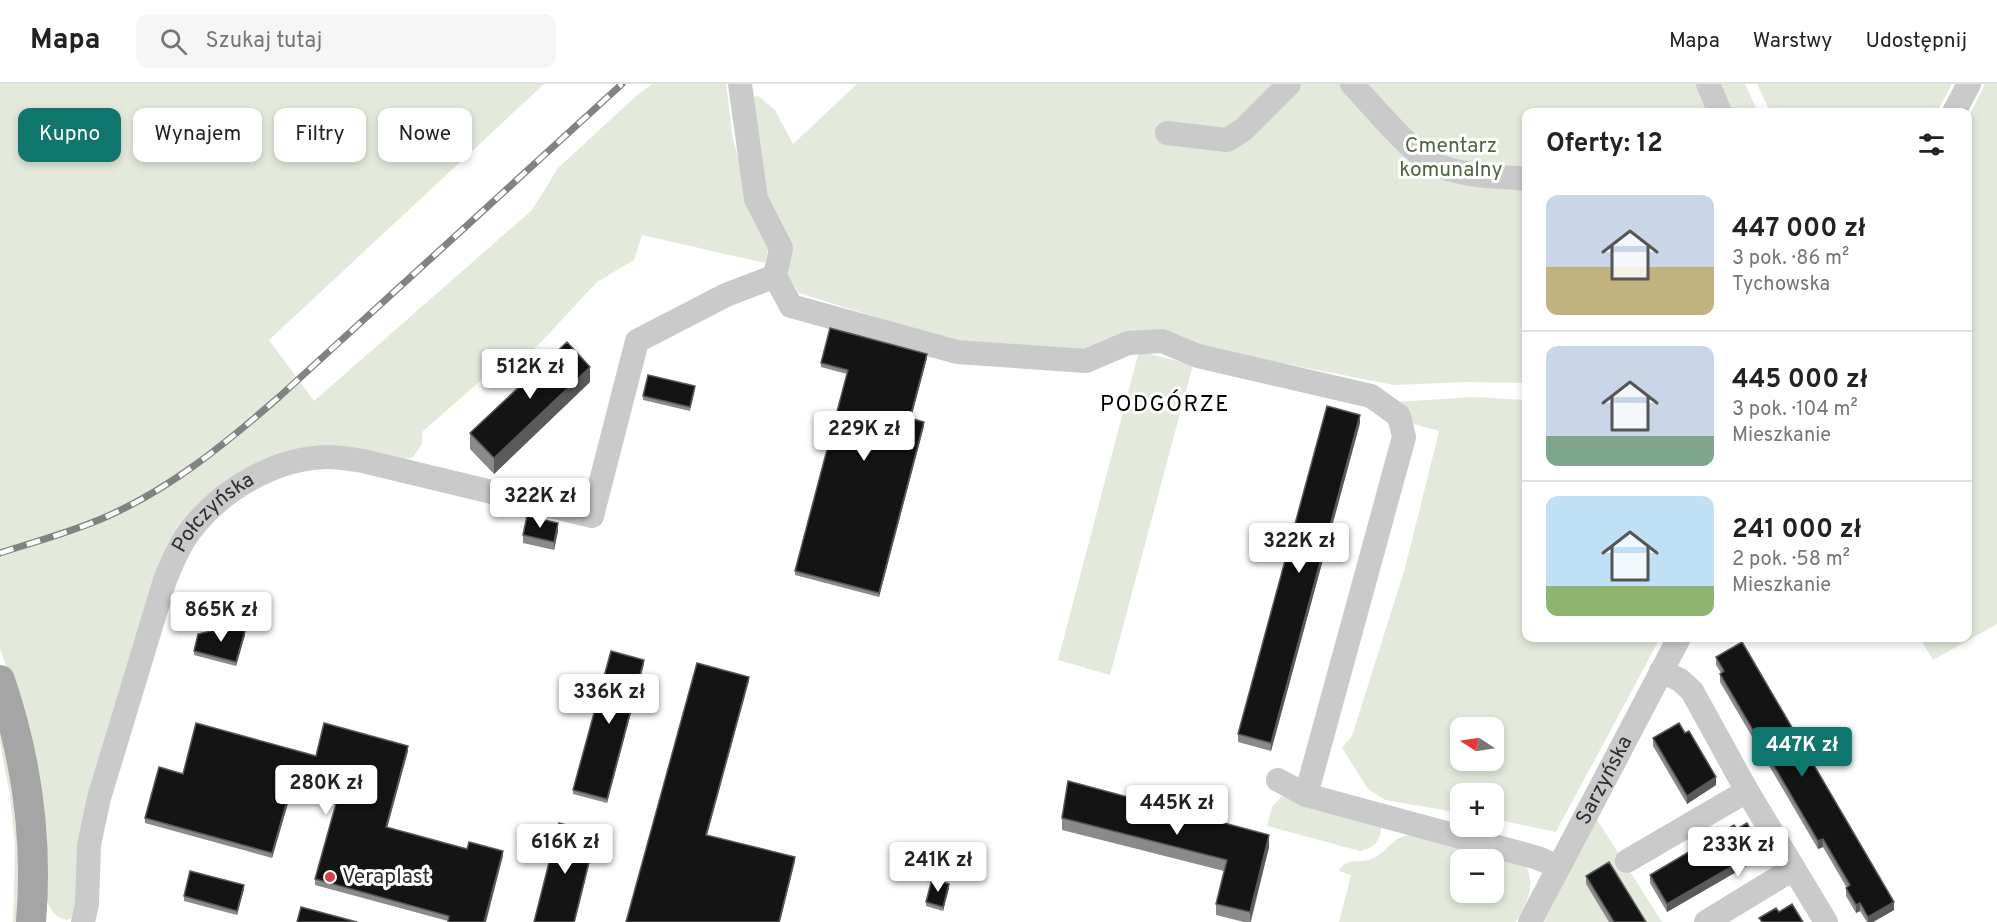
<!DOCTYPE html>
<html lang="pl">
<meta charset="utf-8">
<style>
:root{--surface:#fff;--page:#f6f6f6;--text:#222;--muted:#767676;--line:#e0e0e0;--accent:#0f766e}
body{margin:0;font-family:Overpass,sans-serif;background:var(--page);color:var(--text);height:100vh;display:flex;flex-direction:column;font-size:22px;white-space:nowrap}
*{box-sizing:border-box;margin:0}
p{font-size:20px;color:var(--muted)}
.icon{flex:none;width:33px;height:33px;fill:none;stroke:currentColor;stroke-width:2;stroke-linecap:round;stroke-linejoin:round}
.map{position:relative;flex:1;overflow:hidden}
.sheet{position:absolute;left:1522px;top:24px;width:450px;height:534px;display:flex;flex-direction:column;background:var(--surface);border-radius:12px;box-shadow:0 3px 9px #0003}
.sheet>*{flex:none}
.guide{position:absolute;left:18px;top:24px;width:570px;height:54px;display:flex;gap:12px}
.needle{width:39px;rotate:282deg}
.fabs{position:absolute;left:1450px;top:633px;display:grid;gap:12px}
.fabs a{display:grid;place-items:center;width:54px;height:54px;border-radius:12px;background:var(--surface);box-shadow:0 3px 9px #0003;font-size:30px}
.price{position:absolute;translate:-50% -51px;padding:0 14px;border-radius:6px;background:#fff;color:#222;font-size:20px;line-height:39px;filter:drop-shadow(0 2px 3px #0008)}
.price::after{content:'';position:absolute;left:50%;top:36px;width:18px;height:14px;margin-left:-9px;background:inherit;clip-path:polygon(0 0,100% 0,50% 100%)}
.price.current{background:var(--accent);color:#fff}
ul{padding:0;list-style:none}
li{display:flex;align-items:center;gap:18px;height:150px;padding:0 24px}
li+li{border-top:2px solid var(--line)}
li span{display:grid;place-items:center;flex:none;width:168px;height:120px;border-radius:12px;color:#555}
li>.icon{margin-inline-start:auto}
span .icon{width:72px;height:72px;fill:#fffc;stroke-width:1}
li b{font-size:26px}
h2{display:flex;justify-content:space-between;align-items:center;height:72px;padding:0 24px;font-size:26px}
.pill{padding:0 21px;border-radius:12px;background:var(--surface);box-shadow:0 3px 9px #0003;font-size:21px;line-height:54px}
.pill.current{background:var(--accent);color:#fff}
header{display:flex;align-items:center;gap:36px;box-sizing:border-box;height:84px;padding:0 30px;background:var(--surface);border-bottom:2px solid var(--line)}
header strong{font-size:28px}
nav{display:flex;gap:33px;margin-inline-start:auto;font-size:21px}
.search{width:420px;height:54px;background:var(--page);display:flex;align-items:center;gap:15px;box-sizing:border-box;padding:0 21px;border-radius:12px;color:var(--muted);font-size:22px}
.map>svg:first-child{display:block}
.green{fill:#e3eadc;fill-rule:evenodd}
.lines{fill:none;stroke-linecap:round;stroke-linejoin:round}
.minor{stroke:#cacaca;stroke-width:24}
.major{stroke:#a5a5a5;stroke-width:30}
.rail-casing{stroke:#828282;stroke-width:7}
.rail{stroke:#fff;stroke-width:4.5;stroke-dasharray:14;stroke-linecap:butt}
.wall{fill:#8a8a8a}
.shaded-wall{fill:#5a5a5a}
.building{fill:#141414;stroke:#5a5a5a;stroke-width:1.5}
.poi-dot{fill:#d53f4a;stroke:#fff;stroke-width:2}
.labels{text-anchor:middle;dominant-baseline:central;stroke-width:6;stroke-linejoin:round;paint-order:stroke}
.park-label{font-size:21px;fill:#51653f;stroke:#fff}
.street-label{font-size:21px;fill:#2d2d2d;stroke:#fff}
.poi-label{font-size:21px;fill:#2d2d2d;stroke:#fff;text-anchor:start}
.neighbourhood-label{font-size:22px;letter-spacing:1.5px;fill:#000;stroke:#fff}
</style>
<header>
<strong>Mapa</strong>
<div class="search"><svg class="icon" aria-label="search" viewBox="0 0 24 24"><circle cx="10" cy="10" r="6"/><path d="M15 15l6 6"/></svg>Szukaj tutaj</div>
<nav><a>Mapa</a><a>Warstwy</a><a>Udostępnij</a></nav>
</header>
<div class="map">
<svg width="1997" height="838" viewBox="0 0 1997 838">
<rect width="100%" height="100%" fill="#fff"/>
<!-- green -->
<path class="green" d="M 0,0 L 544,0 L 269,256 L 314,317 L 532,126 L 558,84 L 636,12 L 652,0 L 726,0 L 733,55 L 753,127 L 769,160 L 765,179 L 642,151 L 634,176 L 597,198 L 544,255 L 511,288 L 502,278 L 422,348 L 422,360 L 413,373 L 398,376 L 271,375 L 234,391 L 205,415 L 180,443 L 75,832 L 67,836 C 54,834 49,823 45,812 L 12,599 L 0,565 Z
M 857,0 L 1745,0 L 1758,28 L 1527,28 L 1527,299 L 1468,298 L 1394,301 L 1209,265 L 1150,246 L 1125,249 L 1095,267 L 968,262 L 799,209 L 788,192 L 791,161 L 764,114 L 753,14 L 757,11 L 775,26 L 793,60 Z
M 1757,0 L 1952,0 L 1937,28 L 1770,28 Z
M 1985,0 L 1997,0 L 1997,540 L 1933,576 L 1920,554 L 1968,554 L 1968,34 Z
M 1139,267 L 1193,281 L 1110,591 L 1058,576 Z
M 1474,313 L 1527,316 L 1527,554 L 1660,554 L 1556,748 L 1494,735 L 1494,710 L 1461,710 L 1461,729 L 1385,716 L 1368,705 L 1342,664 L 1352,652 L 1405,484 L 1439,347 L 1410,339 L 1396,318 ZM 1461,644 L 1494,644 L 1494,676 L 1461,676 Z
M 0,628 L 15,689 L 21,838 L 13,838 L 15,761 L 10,712 L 0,659 Z
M 1281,713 L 1285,713 L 1381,742 C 1382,756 1373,765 1360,767 L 1267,742 L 1272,723 Z
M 1596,734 L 1662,838 L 1544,838 Z
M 1419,749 L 1526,782 C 1536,805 1527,817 1516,838 L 1339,838 L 1351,791 L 1339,787 C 1345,774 1358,779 1369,776 C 1381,772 1387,763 1396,756 C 1402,751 1412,751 1419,749 ZM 1461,776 L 1494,776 L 1494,808 L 1461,808 Z"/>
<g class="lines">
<!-- minor -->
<g class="minor">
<path d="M 740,0 L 756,115 L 781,164 L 775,192 L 791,222 L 957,268 L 1086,277 L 1128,259 L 1162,257 L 1198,272 L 1371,312 L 1399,332 L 1404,353 L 1306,711"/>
<path d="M 1352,0 C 1373,22 1410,68 1435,80 C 1463,93 1498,92 1527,95"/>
<path d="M 1708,0 L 1720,28"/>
<path d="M 1954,28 L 1969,0"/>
<path d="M 1167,49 L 1227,56 L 1243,46 L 1289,0"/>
<path d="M 1661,587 L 1680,596 L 1692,607 L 1747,707 L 1826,838"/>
<path d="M 1278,696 L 1306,711 L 1538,774 L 1558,783"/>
<path d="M 1627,777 L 1747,707"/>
<path id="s1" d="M 83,838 L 87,820 L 89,761 L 99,714 L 165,496 C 172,479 179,462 190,447 C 221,406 275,374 327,373 C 339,373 351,375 363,377 L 592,432 L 637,257 L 726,211 L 775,192"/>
<path id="s2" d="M 1530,838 L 1679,554"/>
<path d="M 1706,838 L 1793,785"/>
</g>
<!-- major -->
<path class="major" d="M 0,596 C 27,675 38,755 31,838"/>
<!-- rail casing -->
<g class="rail-casing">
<path id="rail" d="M 0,469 C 34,458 68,449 101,435 C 168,407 225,360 279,313 L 622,0"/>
</g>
<!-- rail -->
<use href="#rail" class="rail"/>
</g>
<!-- wall -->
<path class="wall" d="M 927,274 L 911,334 L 924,342 L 879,513 L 795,491 L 795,487 L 847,290 L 821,283 L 821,279 Z
M 590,298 L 494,390 L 470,365 L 470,349 Z
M 695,306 L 690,327 L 643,316 L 643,312 Z
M 1360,339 L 1271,667 L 1238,658 L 1238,650 Z
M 558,447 L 554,466 L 523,459 L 523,451 Z
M 245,551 L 236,582 L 194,571 L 194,567 Z
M 1716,573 L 1894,826 L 1873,838 L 1867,838 L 1860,827 L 1856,829 L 1846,812 L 1846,804 L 1847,804 L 1823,763 L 1818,765 L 1720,598 L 1720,590 L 1721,589 L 1716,581 Z
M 644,580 L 607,719 L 573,710 L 573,706 Z
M 1653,654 L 1716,701 L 1687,720 L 1653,662 Z
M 408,667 L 387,743 L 467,765 L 503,772 L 448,837 L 315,801 L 315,795 L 337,714 L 293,702 L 272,774 L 145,739 L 145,734 L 183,690 L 316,672 Z
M 1062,734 L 1269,763 L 1251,838 L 1244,838 L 1216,831 L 1216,820 L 1224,787 L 1062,746 Z
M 1737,745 L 1762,773 L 1667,828 L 1650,799 L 1650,791 Z
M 1586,792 L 1646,838 L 1609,838 L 1586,800 Z
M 949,804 L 943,827 L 926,822 L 926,818 Z
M 244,805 L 237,831 L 184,817 L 184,812 Z"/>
<!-- shaded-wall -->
<path class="shaded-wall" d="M 927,270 L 927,274 L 910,338 L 910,334 Z
M 590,283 L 590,298 L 494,390 L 494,374 Z
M 1360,331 L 1360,339 L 1271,667 L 1271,659 Z
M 924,338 L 924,342 L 879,513 L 879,509 Z
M 558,439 L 558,447 L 554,466 L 554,458 Z
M 245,547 L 245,551 L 236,582 L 236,578 Z
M 644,576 L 644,580 L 607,719 L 607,715 Z
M 749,593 L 749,597 L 706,755 L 706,751 Z
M 408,662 L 408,667 L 386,748 L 386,743 Z
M 1716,693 L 1716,701 L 1687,720 L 1687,712 Z
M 293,696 L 293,702 L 272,774 L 272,769 Z
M 596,749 L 596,753 L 575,838 L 574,838 Z
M 1269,751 L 1269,763 L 1250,838 L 1250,828 Z
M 1823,755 L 1823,763 L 1818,765 L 1818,757 Z
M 1762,765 L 1762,773 L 1667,828 L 1667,820 Z
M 503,767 L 503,772 L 486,838 L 484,838 Z
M 795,773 L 795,777 L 780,838 L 779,838 Z
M 949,800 L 949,804 L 943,827 L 943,823 Z
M 244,801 L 244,805 L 237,831 L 237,827 Z
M 1894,818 L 1894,826 L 1873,838 L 1868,838 L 1868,833 Z
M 1860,819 L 1860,827 L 1856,829 L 1856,821 Z"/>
<!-- building -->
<path class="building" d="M 830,244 L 927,270 L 910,334 L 924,338 L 879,509 L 795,487 L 848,286 L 821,279 Z
M 567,258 L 590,283 L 494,374 L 470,349 Z
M 648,291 L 695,302 L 690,323 L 643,312 Z
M 1327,322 L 1360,331 L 1271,659 L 1238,650 Z
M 527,432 L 558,439 L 554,458 L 523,451 Z
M 228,543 L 245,547 L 236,578 L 194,567 L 198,550 Z
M 1742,558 L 1894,818 L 1868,833 L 1860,819 L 1856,821 L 1846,804 L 1850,801 L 1823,755 L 1818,757 L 1720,590 L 1724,587 L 1716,573 Z
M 611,567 L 644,576 L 607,715 L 573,706 Z
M 697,579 L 749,593 L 706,751 L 795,773 L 779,838 L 626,838 Z
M 196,639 L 316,672 L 324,639 L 408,662 L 386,743 L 467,765 L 469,758 L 503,767 L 484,838 L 448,838 L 449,832 L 315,795 L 339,709 L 293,696 L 272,769 L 145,734 L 159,683 L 183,690 Z
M 1679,639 L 1685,649 L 1689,647 L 1716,693 L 1687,712 L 1653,654 Z
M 1068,697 L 1269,751 L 1250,828 L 1216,820 L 1227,776 L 1062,734 Z
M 559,739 L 596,749 L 574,838 L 534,838 Z
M 1747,739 L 1762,765 L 1667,820 L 1650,791 L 1734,741 L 1737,745 Z
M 1609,778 L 1646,838 L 1614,838 L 1586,792 Z
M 190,787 L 244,801 L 237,827 L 184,812 Z
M 932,795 L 949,800 L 943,823 L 926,818 Z
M 1792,820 L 1803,838 L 1762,838 L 1759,834 L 1776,824 L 1779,828 Z
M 301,823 L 357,838 L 297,838 Z"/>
<!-- markers -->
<circle class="poi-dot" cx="330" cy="793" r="6"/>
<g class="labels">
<!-- park labels -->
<g class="park-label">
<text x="1451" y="62">Cmentarz<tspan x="1451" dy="24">komunalny</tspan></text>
</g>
<!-- street labels -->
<g class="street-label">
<text stroke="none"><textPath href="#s1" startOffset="438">Połczyńska</textPath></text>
<text stroke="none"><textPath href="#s2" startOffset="160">Sarzyńska</textPath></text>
</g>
<!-- poi labels -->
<g class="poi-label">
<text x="342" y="793">Veraplast</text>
</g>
<!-- neighbourhood labels -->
<g class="neighbourhood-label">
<text x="1165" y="321">PODGÓRZE</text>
</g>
</g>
</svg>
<div class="fabs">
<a><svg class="needle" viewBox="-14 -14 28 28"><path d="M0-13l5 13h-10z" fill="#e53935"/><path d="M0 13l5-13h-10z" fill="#767676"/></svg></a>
<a>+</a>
<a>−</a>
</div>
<b class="price" style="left:530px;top:316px">512K zł</b>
<b class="price" style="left:864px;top:378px">229K zł</b>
<b class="price" style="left:540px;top:445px">322K zł</b>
<b class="price" style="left:1299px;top:490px">322K zł</b>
<b class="price" style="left:221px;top:559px">865K zł</b>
<b class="price" style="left:609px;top:641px">336K zł</b>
<b class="price current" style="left:1802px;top:694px">447K zł</b>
<b class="price" style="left:326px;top:732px">280K zł</b>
<b class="price" style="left:1177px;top:752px">445K zł</b>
<b class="price" style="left:565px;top:791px">616K zł</b>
<b class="price" style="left:1738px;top:794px">233K zł</b>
<b class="price" style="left:938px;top:809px">241K zł</b>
<div class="guide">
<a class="pill current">Kupno</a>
<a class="pill">Wynajem</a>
<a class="pill">Filtry</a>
<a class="pill">Nowe</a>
</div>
<section class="sheet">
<h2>Oferty: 12<svg class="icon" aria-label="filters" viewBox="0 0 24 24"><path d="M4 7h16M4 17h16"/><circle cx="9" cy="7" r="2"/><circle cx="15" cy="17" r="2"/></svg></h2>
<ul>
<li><span style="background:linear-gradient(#c9d6e8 60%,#c2b280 0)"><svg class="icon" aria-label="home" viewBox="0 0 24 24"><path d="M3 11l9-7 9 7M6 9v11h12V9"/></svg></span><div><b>447 000 zł</b><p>3 pok. · 86 m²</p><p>Tychowska</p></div></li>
<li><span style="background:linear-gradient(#c9d6e8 75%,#7fa58c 0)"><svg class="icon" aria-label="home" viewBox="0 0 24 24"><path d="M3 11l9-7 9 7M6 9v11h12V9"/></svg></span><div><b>445 000 zł</b><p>3 pok. · 104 m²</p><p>Mieszkanie</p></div></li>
<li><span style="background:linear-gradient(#bfe0f5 75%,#8fb573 0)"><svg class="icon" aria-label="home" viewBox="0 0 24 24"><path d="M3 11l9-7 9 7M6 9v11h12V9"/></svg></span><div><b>241 000 zł</b><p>2 pok. · 58 m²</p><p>Mieszkanie</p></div></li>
</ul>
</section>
</div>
